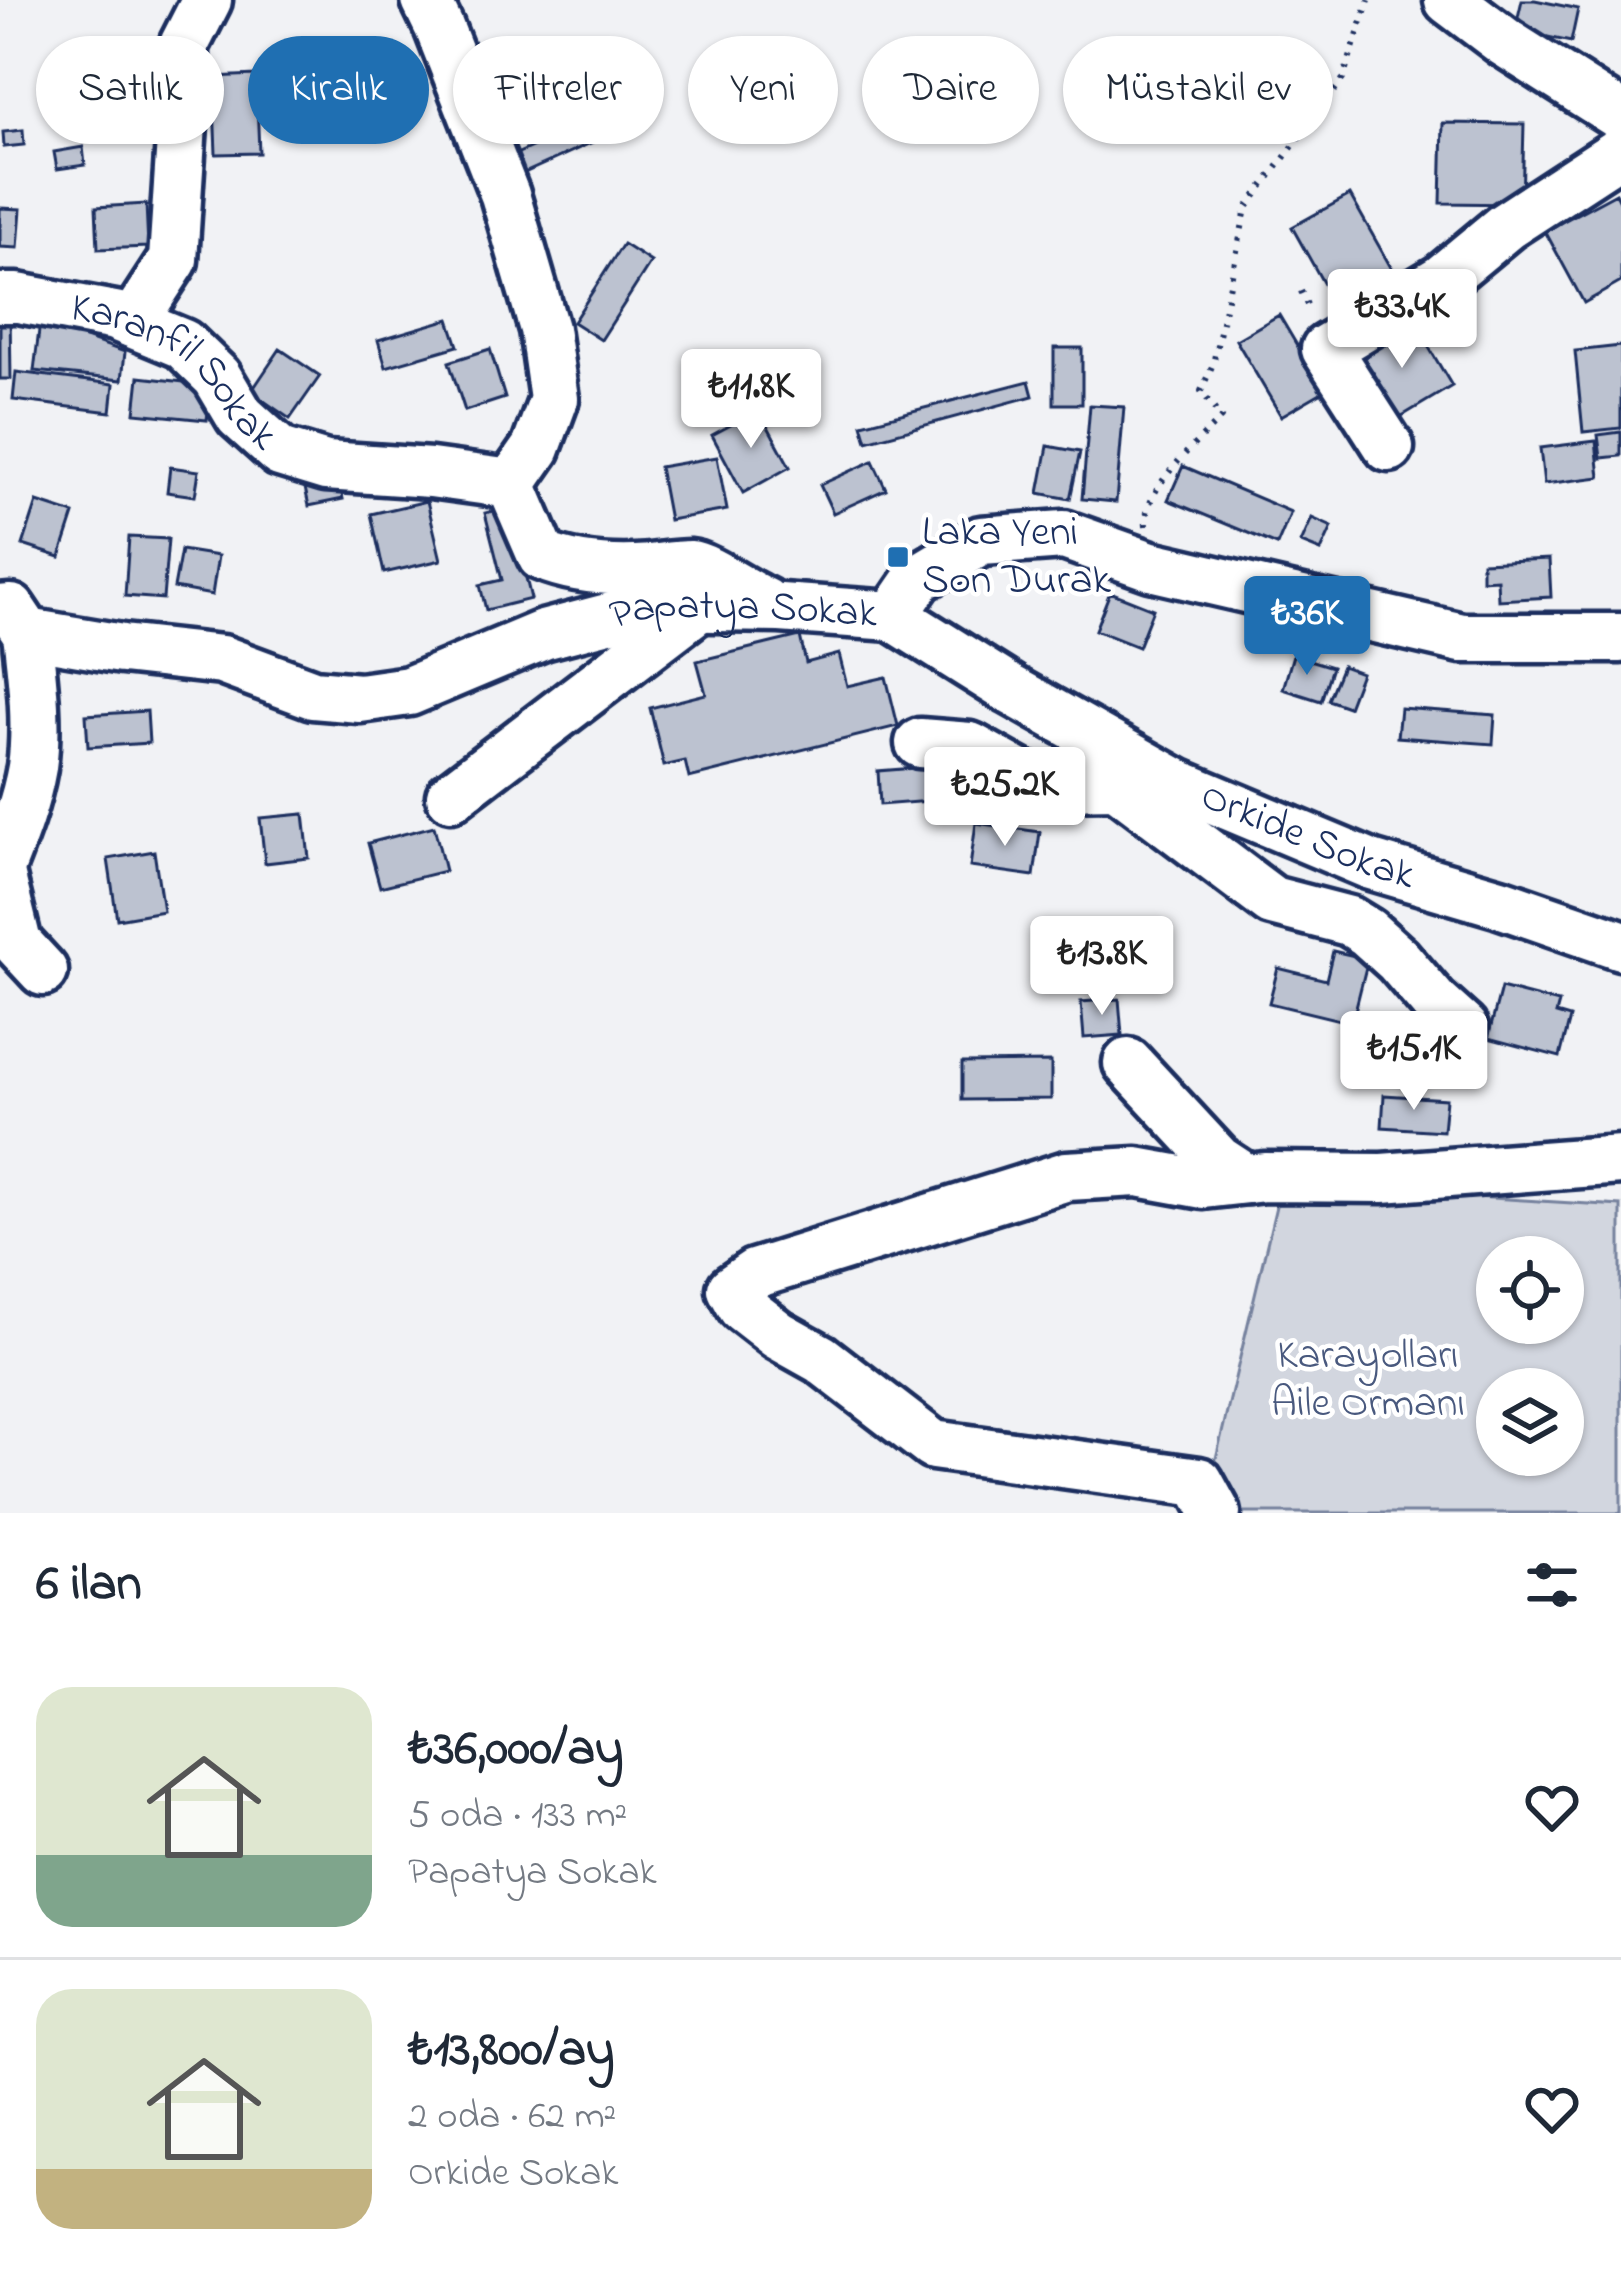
<!DOCTYPE html>
<html lang="tr">
<meta charset="utf-8">
<style>
:root{--surface:#fff;--page:#f6f6f7;--text:#1f2937;--muted:#747a83;--line:#e0e1e3;--accent:#1f6fb2}
body{margin:0;font-family:"Indie Flower",sans-serif;background:var(--page);color:var(--text);height:100vh;display:flex;flex-direction:column;font-size:45px;white-space:nowrap}
*{box-sizing:border-box;margin:0}
p{font-size:39px;color:var(--muted)}
.icon{flex:none;width:66px;height:66px;fill:none;stroke:currentColor;stroke-width:2;stroke-linecap:round;stroke-linejoin:round}
.map{position:relative;height:1513px;overflow:hidden}
.panel{display:flex;flex-direction:column;background:var(--surface);flex:1}
.panel>*{flex:none}
.banner{position:absolute;left:36px;top:36px;width:1551px;height:108px;display:flex;gap:24px}
.buttons{position:absolute;left:1476px;top:1236px;display:grid;gap:24px}
.buttons a{display:grid;place-items:center;width:108px;height:108px;border-radius:50%;background:var(--surface);box-shadow:0 3px 9px #0004;font-size:60px}
.price{position:absolute;translate:-50% -102px;padding:0 27px;border-radius:12px;background:#fff;color:#222;font-size:39px;line-height:78px;filter:drop-shadow(0 3px 6px #0008)}
.price::after{content:'';position:absolute;left:50%;top:72px;width:36px;height:27px;margin-left:-18px;background:inherit;clip-path:polygon(0 0,100% 0,50% 100%)}
.price.active{background:var(--accent);color:#fff}
ul{padding:0;list-style:none}
li{display:flex;align-items:center;gap:36px;height:300px;padding:0 36px}
li+li{border-top:3px solid var(--line)}
li span{display:grid;place-items:center;flex:none;width:336px;height:240px;border-radius:36px;color:#555}
li>.icon{margin-inline-start:auto}
span .icon{width:144px;height:144px;fill:#fffc;stroke-width:1}
li b{font-size:51px}
h2{display:flex;justify-content:space-between;align-items:center;height:144px;padding:0 36px;font-size:51px}
.chip{padding:0 42px;border-radius:54px;background:var(--surface);box-shadow:0 3px 9px #0004;font-size:42px;line-height:108px}
.chip.active{background:var(--accent);color:#fff}
.map>svg:first-child{display:block}
.green{fill:#d2d6df;stroke:#76829e;stroke-width:3;fill-rule:evenodd}
.building{fill:#bcc2d0;stroke:#1b2f5e;stroke-width:3}
.lines{fill:none;stroke-linecap:round;stroke-linejoin:round}
.minor-casing{stroke:#1b2f5e;stroke-width:57}
.path{stroke:#1b2f5e;stroke-width:6;stroke-dasharray:3 9;stroke-linecap:butt}
.minor{stroke:#fff;stroke-width:48}
.poi-dot{fill:#1f6fb2;stroke:#fff;stroke-width:4.5}
.labels{text-anchor:middle;dominant-baseline:central;stroke-width:9;stroke-linejoin:round;paint-order:stroke}
.street-label{font-size:42px;fill:#1b2f5e;stroke:#fff}
.poi-label{font-size:42px;fill:#1b2f5e;stroke:#fff;text-anchor:start}
.park-label{font-size:42px;fill:#49597e;stroke:#fff}
</style>
<div class="map">
<svg width="1621" height="1513" viewBox="0 0 1621 1513">
<rect width="100%" height="100%" fill="#f1f2f5"/>
<filter id="ink" filterUnits="userSpaceOnUse"><feTurbulence type="fractalNoise" baseFrequency=".00833" numOctaves="2"/><feDisplacementMap in="SourceGraphic" scale="24" xChannelSelector="R" yChannelSelector="G"/><feConvolveMatrix kernelMatrix="1 2 1 2 8 2 1 2 1" color-interpolation-filters="sRGB"/></filter>
<g filter="url(#ink)">
<!-- green -->
<path class="green" d="M 1281,1185 L 1621,1206 L 1621,1513 L 1203,1513 ZM 1497,1257 L 1563,1257 L 1563,1323 L 1497,1323 ZM 1497,1389 L 1563,1389 L 1563,1455 L 1497,1455 Z"/>
<!-- building -->
<path class="building" d="M 1522,0 L 1535,0 L 1578,9 L 1571,42 L 1515,30 Z
M 256,75 L 259,153 L 216,154 L 213,77 Z
M 629,104 L 637,122 L 522,174 L 514,155 Z
M 1443,123 L 1524,124 L 1522,204 L 1441,203 Z
M 23,130 L 24,145 L 4,147 L 3,132 Z
M 83,147 L 85,165 L 57,169 L 54,152 Z
M 1616,193 L 1621,203 L 1621,282 L 1584,303 L 1545,231 Z
M 1350,195 L 1393,271 L 1335,304 L 1292,227 Z
M 146,204 L 148,247 L 98,249 L 96,207 Z
M 0,208 L 21,209 L 18,248 L 0,247 Z
M 623,244 L 651,262 L 601,340 L 573,322 Z
M 0,311 L 10,311 L 11,379 L 0,379 Z
M 1279,315 L 1324,391 L 1281,416 L 1236,340 Z
M 449,319 L 458,346 L 386,367 L 378,340 Z
M 1412,319 L 1452,386 L 1392,422 L 1352,356 Z
M 40,322 L 125,352 L 122,380 L 34,371 Z
M 1621,346 L 1621,428 L 1583,432 L 1575,351 Z
M 1054,348 L 1082,348 L 1082,404 L 1054,404 Z
M 280,349 L 320,376 L 290,419 L 251,392 Z
M 490,349 L 505,398 L 465,411 L 449,362 Z
M 16,372 L 114,384 L 111,412 L 13,400 Z
M 139,377 L 211,385 L 207,420 L 135,413 Z
M 1029,381 L 1033,396 L 867,441 L 862,424 Z
M 1090,405 L 1124,407 L 1116,502 L 1082,499 Z
M 759,410 L 790,467 L 743,493 L 712,435 Z
M 1621,432 L 1621,456 L 1601,458 L 1598,435 Z
M 1596,441 L 1600,477 L 1544,484 L 1540,448 Z
M 1048,446 L 1080,452 L 1070,499 L 1039,493 Z
M 717,457 L 727,510 L 669,520 L 659,467 Z
M 873,461 L 886,489 L 833,513 L 820,485 Z
M 1183,466 L 1291,512 L 1277,545 L 1168,500 Z
M 170,467 L 199,471 L 195,496 L 167,492 Z
M 337,472 L 343,499 L 309,506 L 303,479 Z
M 427,501 L 441,560 L 384,573 L 371,514 Z
M 37,502 L 74,514 L 60,557 L 23,545 Z
M 509,507 L 531,599 L 486,610 L 480,585 L 502,580 L 485,513 Z
M 1312,518 L 1332,527 L 1321,551 L 1301,543 Z
M 129,537 L 168,539 L 163,599 L 125,596 Z
M 181,550 L 218,556 L 212,595 L 174,588 Z
M 1549,559 L 1551,597 L 1498,600 L 1497,579 L 1482,580 L 1482,562 Z
M 1110,592 L 1153,609 L 1138,647 L 1095,630 Z
M 800,636 L 806,663 L 839,654 L 847,686 L 886,677 L 898,726 L 689,778 L 685,761 L 664,766 L 650,708 L 706,694 L 697,661 Z
M 1293,655 L 1332,667 L 1321,701 L 1283,689 Z
M 1342,666 L 1361,673 L 1348,707 L 1328,700 Z
M 1400,708 L 1495,715 L 1493,744 L 1397,737 Z
M 147,711 L 149,743 L 88,747 L 86,715 Z
M 965,764 L 968,798 L 880,805 L 878,771 Z
M 304,814 L 309,858 L 265,863 L 260,818 Z
M 976,823 L 1040,832 L 1034,876 L 970,867 Z
M 434,826 L 445,871 L 380,887 L 368,843 Z
M 154,851 L 163,911 L 117,919 L 108,859 Z
M 1333,951 L 1368,959 L 1352,1023 L 1269,1003 L 1278,968 L 1326,980 Z
M 1501,988 L 1559,1003 L 1556,1014 L 1570,1018 L 1560,1057 L 1488,1038 Z
M 1119,999 L 1122,1035 L 1084,1038 L 1081,1002 Z
M 1051,1062 L 1051,1099 L 962,1100 L 962,1063 Z
M 1384,1095 L 1446,1099 L 1443,1131 L 1382,1127 Z"/>
<g class="lines">
<!-- minor casing -->
<g class="minor-casing">
<g id="minor">
<path d="M 426,0 L 439,27 L 505,195 L 544,329 L 554,399 L 536,448 L 511,484"/>
<path d="M 1449,0 L 1506,43 L 1621,116"/>
<path id="s1" d="M 0,298 L 18,298 L 115,316 L 183,344 L 217,377 L 240,416 L 280,452 L 326,466 L 431,473 L 511,484 L 542,556 C 571,568 602,571 634,570 C 652,570 671,565 690,565 C 706,566 744,594 764,602"/>
<path d="M 132,323 L 173,260 L 184,94 L 184,45 L 207,0"/>
<path d="M 1389,447 L 1326,349 L 1442,279 L 1506,226 L 1621,151"/>
<path id="s2" d="M 0,610 L 11,609 L 27,633 L 122,649 L 222,660 L 313,694 L 360,698 L 409,691 L 543,635 L 654,606 L 780,608 L 893,616 L 919,578 L 981,541 L 1064,535 L 1151,566 L 1462,638 L 1621,638"/>
<path id="s3" d="M 893,616 L 1011,690 L 1178,784 L 1371,865 L 1500,903 L 1621,945"/>
<path d="M 920,743 L 970,747 L 1022,776 L 1053,785 L 1117,784"/>
<path d="M 1094,767 L 1272,901 L 1349,921 L 1367,932 L 1398,960 L 1434,1002 L 1463,1028"/>
<path d="M 451,796 L 699,607"/>
<path d="M 0,868 C 13,835 26,802 32,767 C 38,723 32,677 27,633"/>
<path d="M 0,873 L 17,943 L 43,971"/>
<path d="M 1128,1063 L 1218,1160 L 1247,1179"/>
<path d="M 1216,1513 L 1199,1482 L 933,1445 L 821,1359 L 778,1335 L 742,1307 L 732,1289 L 754,1274 L 1067,1176 L 1137,1172 L 1203,1184 L 1265,1177 L 1382,1178 L 1621,1160"/>
</g>
</g>
<!-- path -->
<path class="path" d="M 1301,291 L 1310,312
M 1146,526 C 1142,490 1196,443 1221,418 L 1201,391 L 1213,364 L 1246,209 L 1343,79 L 1369,0"/>
<!-- minor -->
<use href="#minor" class="minor"/>
</g>
</g>
<!-- markers -->
<rect class="poi-dot" x="886" y="545" width="24" height="24" rx="6"/>
<g class="labels">
<!-- street labels -->
<g class="street-label">
<text stroke="none"><textPath href="#s1" startOffset="198">Karanfil Sokak</textPath></text>
<text stroke="none"><textPath href="#s2" startOffset="780">Papatya Sokak</textPath></text>
<text stroke="none"><textPath href="#s3" startOffset="471">Orkide Sokak</textPath></text>
</g>
<!-- poi labels -->
<g class="poi-label">
<text x="922" y="533">Laka Yeni<tspan x="922" dy="48">Son Durak</tspan></text>
</g>
<!-- park labels -->
<g class="park-label">
<text x="1368" y="1356">Karayolları<tspan x="1368" dy="48">Aile Ormanı</tspan></text>
</g>
</g>
</svg>
<div class="buttons">
<a><svg class="icon" aria-label="locate" viewBox="0 0 24 24"><circle cx="12" cy="12" r="6"/><path d="M12 2v4M12 18v4M2 12h4M18 12h4"/></svg></a>
<a><svg class="icon" aria-label="layers" viewBox="0 0 24 24"><path d="M12 4l9 5-9 5-9-5zM3 14l9 5 9-5"/></svg></a>
</div>
<b class="price" style="left:1402px;top:371px">₺33.4K</b>
<b class="price" style="left:751px;top:451px">₺11.8K</b>
<b class="price active" style="left:1307px;top:678px">₺36K</b>
<b class="price" style="left:1005px;top:849px">₺25.2K</b>
<b class="price" style="left:1102px;top:1018px">₺13.8K</b>
<b class="price" style="left:1414px;top:1113px">₺15.1K</b>
<div class="banner">
<a class="chip">Satılık</a>
<a class="chip active">Kiralık</a>
<a class="chip">Filtreler</a>
<a class="chip">Yeni</a>
<a class="chip">Daire</a>
<a class="chip">Müstakil ev</a>
</div>
</div>
<section class="panel">
<h2>6 ilan<svg class="icon" aria-label="filters" viewBox="0 0 24 24"><path d="M4 7h16M4 17h16"/><circle cx="9" cy="7" r="2"/><circle cx="15" cy="17" r="2"/></svg></h2>
<ul>
<li><span style="background:linear-gradient(#dfe7d0 70%,#7fa58c 0)"><svg class="icon" aria-label="home" viewBox="0 0 24 24"><path d="M3 11l9-7 9 7M6 9v11h12V9"/></svg></span><div><b>₺36,000/ay</b><p>5 oda · 133 m²</p><p>Papatya Sokak</p></div><svg class="icon" aria-label="heart" viewBox="0 0 24 24"><path d="M12 20l-8-8c-3-5 5-10 8-4 3-6 11-1 8 4z"/></svg></li>
<li><span style="background:linear-gradient(#dfe7d0 75%,#c2b280 0)"><svg class="icon" aria-label="home" viewBox="0 0 24 24"><path d="M3 11l9-7 9 7M6 9v11h12V9"/></svg></span><div><b>₺13,800/ay</b><p>2 oda · 62 m²</p><p>Orkide Sokak</p></div><svg class="icon" aria-label="heart" viewBox="0 0 24 24"><path d="M12 20l-8-8c-3-5 5-10 8-4 3-6 11-1 8 4z"/></svg></li>
</ul>
</section>
